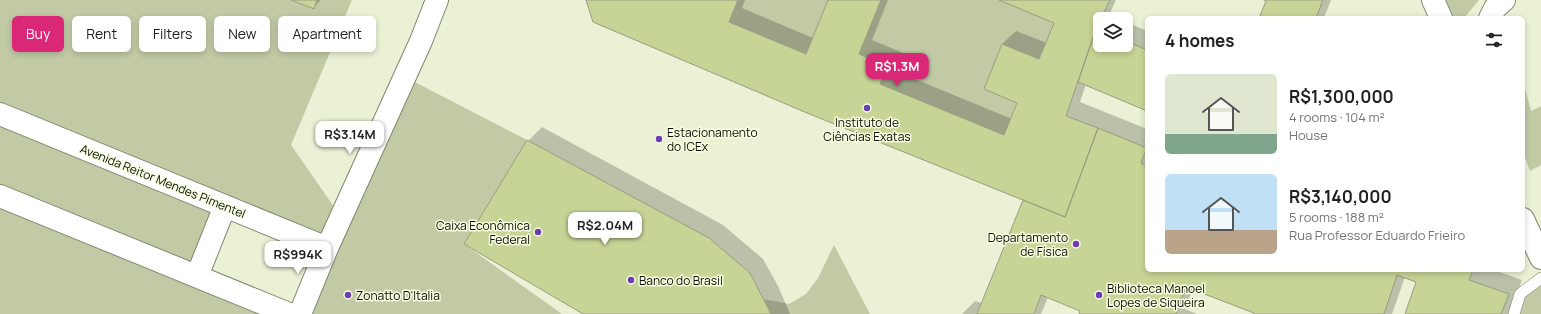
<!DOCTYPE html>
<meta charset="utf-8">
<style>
:root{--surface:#fff;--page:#f2f2f2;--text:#202124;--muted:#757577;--accent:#db2777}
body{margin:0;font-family:Manrope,sans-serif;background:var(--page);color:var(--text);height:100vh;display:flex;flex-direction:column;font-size:15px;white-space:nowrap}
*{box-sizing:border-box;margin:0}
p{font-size:13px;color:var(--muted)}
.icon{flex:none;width:22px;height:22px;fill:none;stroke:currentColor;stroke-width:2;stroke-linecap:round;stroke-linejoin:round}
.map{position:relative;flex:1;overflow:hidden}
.sheet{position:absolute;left:1145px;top:16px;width:380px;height:256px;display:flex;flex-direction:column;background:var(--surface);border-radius:6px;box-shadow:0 2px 6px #0003}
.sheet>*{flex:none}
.top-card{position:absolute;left:12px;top:16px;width:380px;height:36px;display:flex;gap:8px}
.controls{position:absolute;left:1093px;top:12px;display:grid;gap:8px}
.controls a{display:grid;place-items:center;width:40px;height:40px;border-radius:6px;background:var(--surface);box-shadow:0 2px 6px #0003;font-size:20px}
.price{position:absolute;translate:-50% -34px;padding:0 9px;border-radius:8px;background:#fff;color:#222;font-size:13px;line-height:26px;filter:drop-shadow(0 1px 2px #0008)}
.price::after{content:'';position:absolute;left:50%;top:24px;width:12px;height:9px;margin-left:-6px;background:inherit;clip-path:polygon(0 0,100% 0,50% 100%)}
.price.active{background:var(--accent);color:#fff}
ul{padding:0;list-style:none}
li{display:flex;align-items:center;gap:12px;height:100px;padding:0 20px}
li span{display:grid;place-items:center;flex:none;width:112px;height:80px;border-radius:6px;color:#555}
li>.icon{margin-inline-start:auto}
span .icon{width:48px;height:48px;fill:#fffc;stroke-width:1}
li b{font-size:17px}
h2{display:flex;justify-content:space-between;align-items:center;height:48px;padding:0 20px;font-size:17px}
.chip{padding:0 14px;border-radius:6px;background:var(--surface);box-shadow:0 2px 6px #0003;font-size:14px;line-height:36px}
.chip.active{background:var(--accent);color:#fff}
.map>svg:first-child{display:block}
.green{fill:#c1caa5}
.shadow{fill:#0003}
.building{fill:#c6d495;stroke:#979d82}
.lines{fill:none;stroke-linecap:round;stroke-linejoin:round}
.service-casing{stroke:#81876d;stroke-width:12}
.minor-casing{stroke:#81876d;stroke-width:24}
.service{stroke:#fff;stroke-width:11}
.minor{stroke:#fff;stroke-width:22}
.poi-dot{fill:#6e3cb4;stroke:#f7ffe1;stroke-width:1.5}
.labels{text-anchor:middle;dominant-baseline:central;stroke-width:3;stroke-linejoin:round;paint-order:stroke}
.poi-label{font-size:12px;fill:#0c0e05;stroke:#f7ffe1;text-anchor:start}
.street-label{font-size:12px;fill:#0c0e05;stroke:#f7ffe1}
</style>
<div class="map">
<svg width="1541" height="314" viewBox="0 0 1541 314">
<rect width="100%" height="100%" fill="#eaf1d4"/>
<!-- green -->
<path class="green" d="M 0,0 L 291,0 L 313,9 L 317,0 L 352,0 L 291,145 L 341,217 L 327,248 L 225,206 L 197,276 L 289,314 L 0,314 Z
M 738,0 L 828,0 L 806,54 L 729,22 Z
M 881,0 L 999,0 L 1054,23 L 1039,59 L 1002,44 L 984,89 L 1017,103 L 1004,135 L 880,84 L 888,66 L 859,54 Z
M 1444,0 L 1479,0 L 1464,18 L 1454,18 Z
M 405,77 L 527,140 L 464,244 L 562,314 L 308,314 Z
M 1523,81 L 1531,111 L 1541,106 L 1541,165 L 1530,171 L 1523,152 Z
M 834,245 L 870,314 L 771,314 L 764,299 L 789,304 L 806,294 L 818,278 Z
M 1541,283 L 1541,314 L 1515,314 L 1523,296 Z"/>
<!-- shadow -->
<path class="shadow" d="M 294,0 L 321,0 L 313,8 Z
M 587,0 L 745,0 L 742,8 L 813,38 L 829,0 L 888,0 L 872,40 L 901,52 L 893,70 L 1012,119 L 1018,102 L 1002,44 L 1016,31 L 1047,43 L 1055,22 L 1001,0 L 1116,0 L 1109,15 L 1119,19 L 1100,19 L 1100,45 L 1126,45 L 1126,22 L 1147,31 L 1147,110 L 1086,84 L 1080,102 L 1147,129 L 1147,270 L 1494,270 L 1522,280 L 1508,314 L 1406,314 L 1418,281 L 1405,277 L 1392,314 L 1255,314 L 1255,312 L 1193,288 L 1185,309 L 1197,314 L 1080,314 L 1081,311 L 1048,297 L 1041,314 L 962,314 L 975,301 L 982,303 L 1024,199 Z
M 1267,0 L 1331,0 L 1324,18 L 1260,18 Z
M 542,127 L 723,225 L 763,259 L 778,286 L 790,314 L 585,314 L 528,141 Z"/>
<!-- building -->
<path class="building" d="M 291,0 L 317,0 L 314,9 Z
M 586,0 L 738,0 L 729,22 L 806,54 L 828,0 L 881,0 L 859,54 L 888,66 L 880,84 L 1004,135 L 1017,103 L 984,89 L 1002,44 L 1039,59 L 1054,23 L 999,0 L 1110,0 L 1096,29 L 1066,116 L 1098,128 L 1065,217 L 807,113 L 593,22 Z
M 1264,0 L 1323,0 L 1316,18 L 1259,18 L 1266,1 Z
M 1096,29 L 1100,30 L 1100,45 L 1126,45 L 1126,41 L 1147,50 L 1147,111 L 1078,82 Z
M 1098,128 L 1147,148 L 1141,163 L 1147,166 L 1147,270 L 1473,270 L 1469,280 L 1509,294 L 1501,314 L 1405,314 L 1416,282 L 1397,275 L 1384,314 L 1254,314 L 1254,313 L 1186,287 L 1176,314 L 1079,314 L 1080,311 L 1041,295 L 1034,314 L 977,314 L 1023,200 L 1065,217 Z
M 527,140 L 709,238 L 750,273 L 771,314 L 583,314 L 464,244 Z"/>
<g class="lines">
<!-- service casing -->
<g class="service-casing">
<path id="service" d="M 1514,314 L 1520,294 L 1541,278"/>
</g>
<!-- minor casing -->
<g class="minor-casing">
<path id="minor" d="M 1433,0 L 1441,18
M 1490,18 L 1495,8 L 1504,0
M 0,114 L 327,248
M 0,196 L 289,314
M 1523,219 L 1541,258
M 197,276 L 225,206
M 300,314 L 327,248 L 421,41 L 437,0"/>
</g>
<!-- service -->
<use href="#service" class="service"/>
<!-- minor -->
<use href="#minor" class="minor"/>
</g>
<!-- markers -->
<g class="poi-dot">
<circle cx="867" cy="108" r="4"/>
<circle cx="659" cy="139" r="4"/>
<circle cx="538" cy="232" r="4"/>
<circle cx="1076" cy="244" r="4"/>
<circle cx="631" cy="280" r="4"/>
<circle cx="348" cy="295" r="4"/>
<circle cx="1099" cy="295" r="4"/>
</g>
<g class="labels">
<!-- poi labels -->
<g class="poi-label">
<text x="867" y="122" text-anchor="middle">Instituto de<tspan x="867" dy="14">Ciências Exatas</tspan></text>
<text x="667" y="132">Estacionamento<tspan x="667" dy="14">do ICEx</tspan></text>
<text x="530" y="225" text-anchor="end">Caixa Econômica<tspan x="530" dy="14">Federal</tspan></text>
<text x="1068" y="237" text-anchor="end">Departamento<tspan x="1068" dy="14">de Física</tspan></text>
<text x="639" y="280">Banco do Brasil</text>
<text x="1107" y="288">Biblioteca Manoel<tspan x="1107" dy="14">Lopes de Siqueira</tspan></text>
<text x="356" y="295">Zonatto D'Italia</text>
</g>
<!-- street labels -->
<g class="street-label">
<text transform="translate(163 181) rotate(22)">Avenida Reitor Mendes Pimentel</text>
</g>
</g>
</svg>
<div class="controls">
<a><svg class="icon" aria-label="layers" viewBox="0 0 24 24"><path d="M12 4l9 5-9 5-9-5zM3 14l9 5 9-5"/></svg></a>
</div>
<b class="price active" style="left:897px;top:87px">R$1.3M</b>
<b class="price" style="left:350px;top:155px">R$3.14M</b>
<b class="price" style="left:605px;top:246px">R$2.04M</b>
<b class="price" style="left:298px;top:275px">R$994K</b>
<div class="top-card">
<a class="chip active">Buy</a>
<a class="chip">Rent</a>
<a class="chip">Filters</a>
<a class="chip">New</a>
<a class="chip">Apartment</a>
</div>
<section class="sheet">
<h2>4 homes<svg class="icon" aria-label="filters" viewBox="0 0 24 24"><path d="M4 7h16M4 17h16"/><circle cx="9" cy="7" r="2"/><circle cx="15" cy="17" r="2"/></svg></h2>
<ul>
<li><span style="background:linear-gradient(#dfe7d0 75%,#7fa58c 0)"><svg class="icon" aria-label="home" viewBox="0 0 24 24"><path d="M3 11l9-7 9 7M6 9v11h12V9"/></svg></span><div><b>R$1,300,000</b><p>4 rooms · 104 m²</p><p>House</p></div></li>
<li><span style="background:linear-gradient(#bfe0f5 70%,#b9a48a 0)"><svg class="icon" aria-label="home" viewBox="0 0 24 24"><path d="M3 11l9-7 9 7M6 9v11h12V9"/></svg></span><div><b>R$3,140,000</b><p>5 rooms · 188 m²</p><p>Rua Professor Eduardo Frieiro</p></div></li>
</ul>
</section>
</div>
